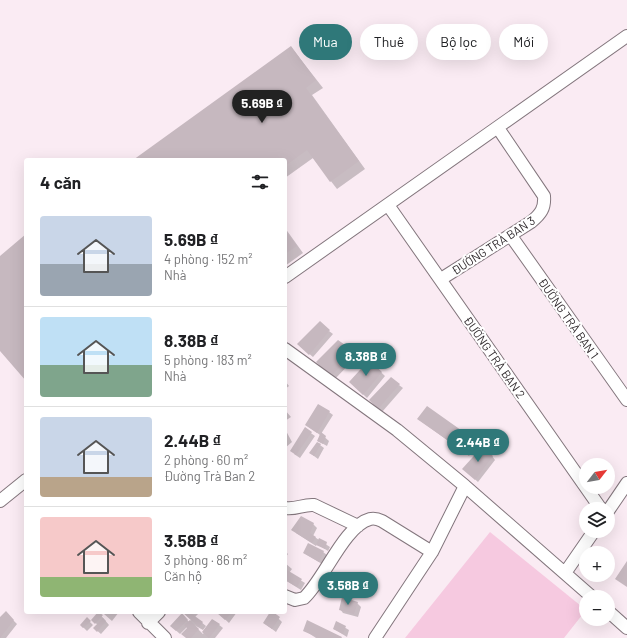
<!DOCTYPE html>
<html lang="vi">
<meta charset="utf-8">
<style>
:root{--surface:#fff;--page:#f2f2f2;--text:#202124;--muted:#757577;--line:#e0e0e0;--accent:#2f7879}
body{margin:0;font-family:Barlow,sans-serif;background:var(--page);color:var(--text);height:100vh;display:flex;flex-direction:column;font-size:15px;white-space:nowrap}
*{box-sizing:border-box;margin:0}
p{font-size:13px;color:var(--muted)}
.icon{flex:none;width:22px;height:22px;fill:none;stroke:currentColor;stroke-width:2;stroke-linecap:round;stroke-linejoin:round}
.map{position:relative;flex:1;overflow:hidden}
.drawer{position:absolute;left:24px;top:158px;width:263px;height:456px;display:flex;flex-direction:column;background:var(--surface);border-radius:4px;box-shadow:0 4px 16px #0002}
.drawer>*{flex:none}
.guide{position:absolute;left:299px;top:24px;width:268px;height:36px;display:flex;gap:8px}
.needle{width:26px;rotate:59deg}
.controls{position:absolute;left:579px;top:458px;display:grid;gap:8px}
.controls a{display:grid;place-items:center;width:36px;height:36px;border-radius:50%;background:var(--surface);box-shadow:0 4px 16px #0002;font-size:20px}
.price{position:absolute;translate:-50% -34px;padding:0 9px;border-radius:14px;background:var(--accent);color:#fff;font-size:13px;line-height:26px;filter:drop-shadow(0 1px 2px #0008)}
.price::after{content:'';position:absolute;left:50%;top:24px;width:12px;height:9px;margin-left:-6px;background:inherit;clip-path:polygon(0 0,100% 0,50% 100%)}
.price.current{background:#222;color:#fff}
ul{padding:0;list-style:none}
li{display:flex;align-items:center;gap:12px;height:100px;padding:0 16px}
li+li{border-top:1px solid var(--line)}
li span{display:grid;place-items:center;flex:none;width:112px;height:80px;border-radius:4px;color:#555}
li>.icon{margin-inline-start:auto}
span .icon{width:48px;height:48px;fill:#fffc;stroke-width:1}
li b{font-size:17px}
h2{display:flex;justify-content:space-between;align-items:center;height:48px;padding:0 16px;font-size:17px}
.pill{padding:0 14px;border-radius:18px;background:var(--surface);box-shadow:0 4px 16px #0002;font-size:14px;line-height:36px}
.pill.current{background:var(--accent);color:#fff}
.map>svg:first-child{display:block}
.green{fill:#f6c9e0}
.shadow{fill:#0003}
.building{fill:#c6b8bf}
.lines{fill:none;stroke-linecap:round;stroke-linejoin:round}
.street-casing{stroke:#83767d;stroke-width:14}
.street{stroke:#fff;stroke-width:12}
.labels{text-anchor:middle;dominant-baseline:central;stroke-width:4;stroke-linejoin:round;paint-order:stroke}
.street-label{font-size:12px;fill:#312b2e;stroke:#fff}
</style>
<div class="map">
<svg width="627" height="638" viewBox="0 0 627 638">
<rect width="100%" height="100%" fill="#faebf3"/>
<!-- green -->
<path class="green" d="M 490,532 L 586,610 L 564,638 L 405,638 Z"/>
<!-- shadow -->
<path class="shadow" d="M 291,47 L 323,88 L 312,95 L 365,169 L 337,189 L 313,158 L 285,178 L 285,160 L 135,160 Z
M 285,228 L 303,253 L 285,266 Z
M 329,331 L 333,334 L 313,357 L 301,347 Z
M 338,342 L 357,356 L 334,380 L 317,362 Z
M 369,361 L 385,376 L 367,398 L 350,382 Z
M 285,381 L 289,386 L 285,389 Z
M 399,385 L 403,388 L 382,412 L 370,400 Z
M 285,410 L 291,417 L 285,421 Z
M 329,412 L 333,415 L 321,434 L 329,441 L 327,446 L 318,441 L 320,435 L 306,425 Z
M 418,419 L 474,441 L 477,445 L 469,456 Z
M 285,429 L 292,442 L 285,448 Z
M 305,429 L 315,436 L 300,458 L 294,454 Z
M 320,445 L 324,448 L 318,459 L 310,453 Z
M 492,456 L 495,460 L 478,482 L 467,472 Z
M 313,524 L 317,528 L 313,536 L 330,547 L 328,551 L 317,544 L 316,546 L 296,533 Z
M 285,551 L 288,554 L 285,558 Z
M 323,552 L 327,555 L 322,564 L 304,553 Z
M 285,563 L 292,569 L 289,573 L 305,583 L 301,590 L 285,580 Z
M 357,603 L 361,607 L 358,617 L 343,613 L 340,609 Z
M 106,612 L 119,612 L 112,621 L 104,614 Z
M 183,612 L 200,612 L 195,617 L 206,626 L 203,630 L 194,625 L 203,634 L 213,620 L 223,628 L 215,638 L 187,638 L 187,627 L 180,634 L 171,626 L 182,614 L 189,622 L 191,620 Z
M 217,612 L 237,612 L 229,623 Z
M 272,612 L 282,622 L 276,632 L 264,623 Z
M 6,613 L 17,624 L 6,638 L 0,638 L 0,619 Z
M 99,613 L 109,625 L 101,634 L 94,628 L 98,625 L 92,620 Z
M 87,619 L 93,625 L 87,631 L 81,625 Z
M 337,623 L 349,630 L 347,637 L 334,629 Z
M 304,630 L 341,637 L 342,638 L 316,638 Z"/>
<!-- building -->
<path class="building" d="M 291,46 L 316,80 L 306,88 L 359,161 L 330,182 L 307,150 L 285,166 L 285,160 L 133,160 Z
M 285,230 L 297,246 L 285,254 Z
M 26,234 L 26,381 L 0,351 L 0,256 Z
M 320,321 L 330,330 L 309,355 L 297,344 Z
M 338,340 L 355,352 L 330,377 L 316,362 Z
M 369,360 L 382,372 L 363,395 L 349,382 Z
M 391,377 L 400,384 L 378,409 L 369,400 Z
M 318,404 L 330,411 L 317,433 L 305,425 Z
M 427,406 L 475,440 L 466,453 L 417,419 Z
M 305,427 L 312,432 L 296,455 L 290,451 Z
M 321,432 L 326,436 L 323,444 L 317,441 Z
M 317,442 L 321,444 L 314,456 L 309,453 Z
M 482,447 L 493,456 L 475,480 L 462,469 Z
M 301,516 L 314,523 L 310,533 L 316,537 L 312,543 L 291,530 Z
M 319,538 L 327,542 L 325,549 L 316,545 Z
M 308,543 L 324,551 L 319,562 L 303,553 Z
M 627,561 L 627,587 L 615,579 Z
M 287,570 L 302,579 L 297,587 L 285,580 Z
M 342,597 L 358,602 L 354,614 L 339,610 Z
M 6,611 L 14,620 L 0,638 L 0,617 Z
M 98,612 L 103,615 L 95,624 L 91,620 Z
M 182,612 L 194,612 L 192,614 L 203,622 L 199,627 Z
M 218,612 L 232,612 L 225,620 L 217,613 Z
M 270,612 L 273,612 L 280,617 L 272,629 L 263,623 Z
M 182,613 L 188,620 L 176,631 L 170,626 Z
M 87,617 L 91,621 L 83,628 L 80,625 Z
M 103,618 L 106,621 L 97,632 L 93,628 Z
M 212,619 L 220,624 L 209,638 L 202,632 Z
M 190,620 L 199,629 L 191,638 L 186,638 L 181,634 L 187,628 L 184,625 Z
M 307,620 L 342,637 L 341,638 L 319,638 L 303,631 Z
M 336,621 L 346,626 L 343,634 L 333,629 Z"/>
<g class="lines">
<!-- street casing -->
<g class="street-casing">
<path id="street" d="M 388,205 L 601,509
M 511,236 L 627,400
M 285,277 L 627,36
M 441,279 L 531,222 C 541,214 545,208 544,196 L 498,128
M 285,349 L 397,430 L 465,486 L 592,597
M 0,501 L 26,480
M 285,508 C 296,510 303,504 314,505 L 358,526
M 608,511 L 627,483
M 565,573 L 594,531
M 285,596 L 295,600 L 304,598 C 324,580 344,526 370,519 C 374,518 378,519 382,521 L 432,552
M 608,611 L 627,628
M 139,612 L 165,638
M 148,623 L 159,612
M 375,638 L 432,552 L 465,486"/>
</g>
<!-- street -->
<use href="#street" class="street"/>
</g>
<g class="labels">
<!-- street labels -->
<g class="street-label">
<text transform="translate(493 245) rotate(-33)">ĐƯỜNG TRÀ BAN 3</text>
<text transform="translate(569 318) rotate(55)">ĐƯỜNG TRÀ BAN 1</text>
<text transform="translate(495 357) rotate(55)">ĐƯỜNG TRÀ BAN 2</text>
</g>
</g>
</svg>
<div class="controls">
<a><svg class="needle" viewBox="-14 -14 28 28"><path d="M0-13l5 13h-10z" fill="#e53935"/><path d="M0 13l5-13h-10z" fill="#757577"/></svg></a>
<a><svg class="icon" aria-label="layers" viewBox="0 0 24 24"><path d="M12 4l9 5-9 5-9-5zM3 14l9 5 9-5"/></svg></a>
<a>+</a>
<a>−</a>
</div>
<b class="price current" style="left:262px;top:124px">5.69B ₫</b>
<b class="price" style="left:366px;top:377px">8.38B ₫</b>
<b class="price" style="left:478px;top:463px">2.44B ₫</b>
<b class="price" style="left:348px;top:606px">3.58B ₫</b>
<div class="guide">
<a class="pill current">Mua</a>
<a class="pill">Thuê</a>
<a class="pill">Bộ lọc</a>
<a class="pill">Mới</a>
</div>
<section class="drawer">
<h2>4 căn<svg class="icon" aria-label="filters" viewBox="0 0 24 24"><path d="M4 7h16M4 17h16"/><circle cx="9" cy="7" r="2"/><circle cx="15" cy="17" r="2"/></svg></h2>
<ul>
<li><span style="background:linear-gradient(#c9d6e8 60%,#9aa5b1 0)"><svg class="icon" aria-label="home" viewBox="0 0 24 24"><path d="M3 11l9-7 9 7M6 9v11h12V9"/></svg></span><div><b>5.69B ₫</b><p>4 phòng · 152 m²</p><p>Nhà</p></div></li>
<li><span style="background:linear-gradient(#bfe0f5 60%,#7fa58c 0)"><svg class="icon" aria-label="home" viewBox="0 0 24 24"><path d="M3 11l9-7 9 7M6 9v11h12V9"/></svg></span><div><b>8.38B ₫</b><p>5 phòng · 183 m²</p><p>Nhà</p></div></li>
<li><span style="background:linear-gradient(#c9d6e8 75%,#b9a48a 0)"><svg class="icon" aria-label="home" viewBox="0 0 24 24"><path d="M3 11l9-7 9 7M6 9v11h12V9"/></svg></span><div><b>2.44B ₫</b><p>2 phòng · 60 m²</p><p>Đường Trà Ban 2</p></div></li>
<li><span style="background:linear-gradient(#f6c9c9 75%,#8fb573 0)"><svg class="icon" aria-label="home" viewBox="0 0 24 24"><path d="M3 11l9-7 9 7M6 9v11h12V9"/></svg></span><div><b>3.58B ₫</b><p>3 phòng · 86 m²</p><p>Căn hộ</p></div></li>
</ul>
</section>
</div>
